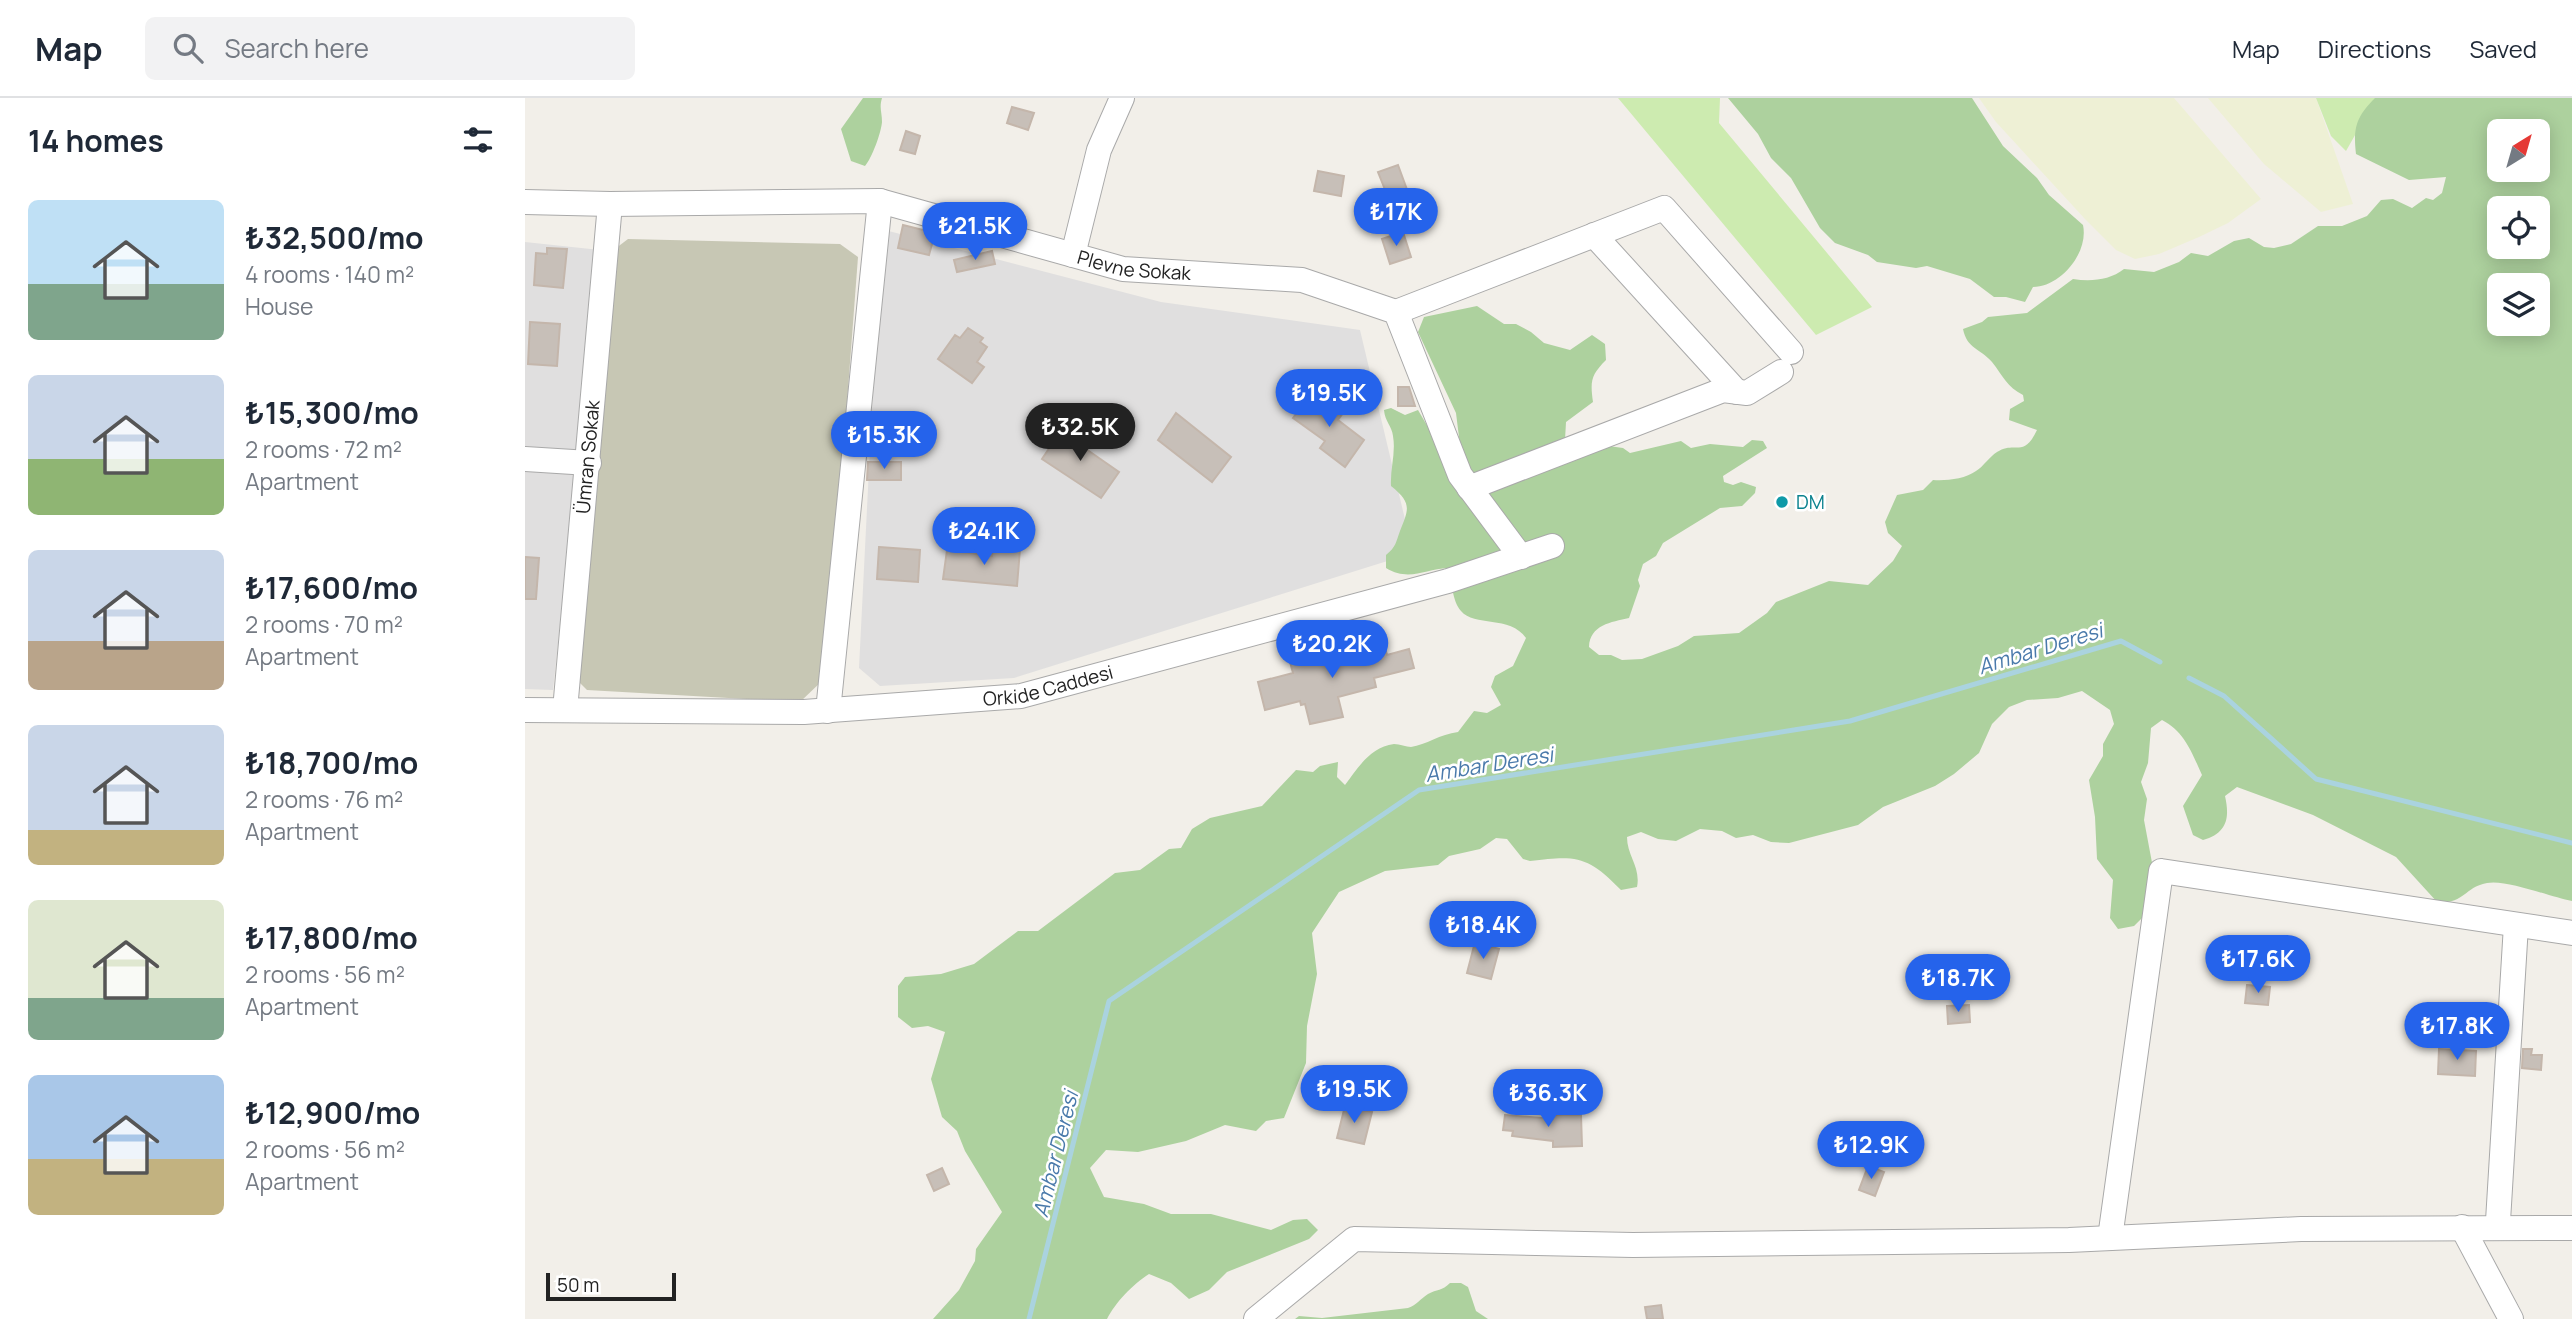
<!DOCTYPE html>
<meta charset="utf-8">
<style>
:root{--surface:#fff;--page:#f2f2f3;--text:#1f2937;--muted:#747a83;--line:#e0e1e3;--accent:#2563eb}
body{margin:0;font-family:Manrope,sans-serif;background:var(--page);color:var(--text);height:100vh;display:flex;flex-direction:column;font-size:26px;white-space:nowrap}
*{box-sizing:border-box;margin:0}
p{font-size:23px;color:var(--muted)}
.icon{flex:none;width:38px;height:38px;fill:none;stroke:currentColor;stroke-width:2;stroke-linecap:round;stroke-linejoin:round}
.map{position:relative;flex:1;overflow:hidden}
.drawer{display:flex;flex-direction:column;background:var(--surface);width:525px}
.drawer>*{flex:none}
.needle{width:46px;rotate:37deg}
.controls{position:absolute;left:1962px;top:21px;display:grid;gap:14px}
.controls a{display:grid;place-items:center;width:63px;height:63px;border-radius:10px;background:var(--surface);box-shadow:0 4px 18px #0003;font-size:35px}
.scale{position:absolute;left:21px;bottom:18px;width:130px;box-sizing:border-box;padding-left:7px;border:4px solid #222;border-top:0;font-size:19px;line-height:24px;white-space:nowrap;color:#222;-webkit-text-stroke:5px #fff;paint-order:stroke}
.price{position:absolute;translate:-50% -60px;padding:0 16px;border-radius:24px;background:var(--accent);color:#fff;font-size:23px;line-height:46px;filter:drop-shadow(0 2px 4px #0008)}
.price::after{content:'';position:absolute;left:50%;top:42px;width:21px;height:16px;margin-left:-10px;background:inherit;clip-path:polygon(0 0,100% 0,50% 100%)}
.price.current{background:#222;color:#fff}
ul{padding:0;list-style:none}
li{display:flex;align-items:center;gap:21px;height:175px;padding:0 28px}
li span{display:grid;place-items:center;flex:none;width:196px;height:140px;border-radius:10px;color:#555}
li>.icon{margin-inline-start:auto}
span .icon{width:84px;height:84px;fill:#fffc;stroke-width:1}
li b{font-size:30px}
h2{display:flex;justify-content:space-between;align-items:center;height:84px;padding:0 28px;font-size:30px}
header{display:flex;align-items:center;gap:42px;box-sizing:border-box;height:98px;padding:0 35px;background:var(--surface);border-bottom:2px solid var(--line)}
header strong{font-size:33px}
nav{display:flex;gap:38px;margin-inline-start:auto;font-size:24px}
.search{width:490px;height:63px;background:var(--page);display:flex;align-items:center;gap:18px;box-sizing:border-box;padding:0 24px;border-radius:10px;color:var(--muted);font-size:26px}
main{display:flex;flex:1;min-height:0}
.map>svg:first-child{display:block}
.residential{fill:#e0dfdf}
.construction{fill:#c7c7b4}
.farmland{fill:#eef0d5}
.grass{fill:#cdebb0}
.forest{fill:#add19e;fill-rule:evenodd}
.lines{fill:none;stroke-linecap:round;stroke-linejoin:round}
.stream{stroke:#aad3df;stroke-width:5}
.building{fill:#c7bfb8;stroke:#c4b6ab;stroke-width:2}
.minor-casing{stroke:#a9a9a9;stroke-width:26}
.minor{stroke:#fff;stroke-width:24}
.culture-dot{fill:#0f9aa8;stroke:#fff;stroke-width:2.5}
.labels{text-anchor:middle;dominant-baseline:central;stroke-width:5;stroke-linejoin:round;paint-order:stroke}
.street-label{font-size:19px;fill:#222;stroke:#fff}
.culture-label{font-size:19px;fill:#0d838f;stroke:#fff;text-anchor:start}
.water-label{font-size:21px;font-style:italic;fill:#4a7aab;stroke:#fff}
</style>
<header>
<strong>Map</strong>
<div class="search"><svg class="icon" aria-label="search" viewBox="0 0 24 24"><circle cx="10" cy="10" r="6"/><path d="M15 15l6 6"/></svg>Search here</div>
<nav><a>Map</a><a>Directions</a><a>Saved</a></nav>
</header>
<main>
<section class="drawer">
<h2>14 homes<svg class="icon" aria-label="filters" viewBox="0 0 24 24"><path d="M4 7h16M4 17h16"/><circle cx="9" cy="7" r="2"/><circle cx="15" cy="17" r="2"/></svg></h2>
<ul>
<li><span style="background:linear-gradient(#bfe0f5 60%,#7fa58c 0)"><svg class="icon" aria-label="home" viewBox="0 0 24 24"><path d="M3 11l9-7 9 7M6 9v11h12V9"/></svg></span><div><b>₺32,500/mo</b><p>4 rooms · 140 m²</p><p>House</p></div></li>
<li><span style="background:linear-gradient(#c9d6e8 60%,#8fb573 0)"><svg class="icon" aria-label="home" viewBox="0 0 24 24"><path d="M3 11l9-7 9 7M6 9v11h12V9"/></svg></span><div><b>₺15,300/mo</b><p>2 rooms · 72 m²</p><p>Apartment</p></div></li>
<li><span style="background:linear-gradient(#c9d6e8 65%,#b9a48a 0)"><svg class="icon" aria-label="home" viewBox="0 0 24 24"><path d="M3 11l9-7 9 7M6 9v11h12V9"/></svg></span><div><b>₺17,600/mo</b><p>2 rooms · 70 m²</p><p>Apartment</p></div></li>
<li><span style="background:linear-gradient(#c9d6e8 75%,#c2b280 0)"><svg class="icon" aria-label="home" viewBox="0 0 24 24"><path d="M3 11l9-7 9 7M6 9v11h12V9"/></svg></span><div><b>₺18,700/mo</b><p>2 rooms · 76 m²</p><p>Apartment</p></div></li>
<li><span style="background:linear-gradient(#dfe7d0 70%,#7fa58c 0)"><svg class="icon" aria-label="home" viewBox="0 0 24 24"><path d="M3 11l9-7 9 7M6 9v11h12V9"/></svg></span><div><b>₺17,800/mo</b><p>2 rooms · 56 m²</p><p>Apartment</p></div></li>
<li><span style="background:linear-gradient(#a9c7e8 60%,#c2b280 0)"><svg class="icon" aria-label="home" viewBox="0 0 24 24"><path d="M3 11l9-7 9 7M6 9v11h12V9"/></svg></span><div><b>₺12,900/mo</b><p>2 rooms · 56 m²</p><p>Apartment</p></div></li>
</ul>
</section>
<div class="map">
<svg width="2047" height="1221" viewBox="0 0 2047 1221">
<rect width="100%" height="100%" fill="#f2efe9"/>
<!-- residential -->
<path class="residential" d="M 356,131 L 636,204 L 835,232 L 888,455 L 489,580 L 355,588 L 334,570 Z
M 0,144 L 75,152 L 28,592 L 0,591 Z"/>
<!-- construction -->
<path class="construction" d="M 103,141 L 315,146 L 333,159 L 305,529 L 298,582 L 275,604 L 62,592 L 49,579 L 86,154 Z"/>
<!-- farmland -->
<path class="farmland" d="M 1454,0 L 1649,0 L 1736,101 L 1703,125 L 1674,139 L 1634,156 L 1610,161 L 1591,152 L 1560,121 L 1471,24 Z
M 1683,0 L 1791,0 L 1828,106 L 1796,114 L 1739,66 Z"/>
<!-- grass -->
<path class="grass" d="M 1093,0 L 1195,0 L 1194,25 L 1347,209 L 1291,237 Z
M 1791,0 L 1855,0 L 1846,9 L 1821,53 L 1806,38 Z"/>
<!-- forest -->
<path class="forest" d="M 338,0 L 357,0 C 354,10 357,14 357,24 C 356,35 347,60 340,68 L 326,63 L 316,31 Z
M 1203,0 L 1447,0 L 1478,48 L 1512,80 L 1524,97 L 1558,127 C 1564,155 1535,189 1508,189 L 1500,204 L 1481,199 L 1469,199 L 1445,181 L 1402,168 L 1391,170 L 1352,164 L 1343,157 L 1310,145 L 1295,130 L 1266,80 L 1246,60 L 1233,36 Z
M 1850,0 L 2047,0 L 2047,803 C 2025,799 1981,781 1962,785 C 1938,790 1942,804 1913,805 L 1871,759 L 1788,717 L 1712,689 L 1700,698 C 1705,720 1702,735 1678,742 L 1668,737 L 1658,708 L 1677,677 C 1667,655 1660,634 1637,622 L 1626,630 L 1623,665 L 1616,684 L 1622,701 L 1619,722 L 1628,770 L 1619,818 L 1609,828 L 1593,831 L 1585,820 L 1588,782 L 1572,761 L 1570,719 L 1564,682 L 1578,658 L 1578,646 L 1589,626 L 1585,612 L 1557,593 L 1533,600 L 1502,602 L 1484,609 L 1467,626 L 1454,655 L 1429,676 L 1410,688 L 1358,709 L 1333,727 L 1264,745 L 1246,744 L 1228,737 L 1211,740 L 1197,733 L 1175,731 L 1151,743 L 1133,741 L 1116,734 L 1102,739 C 1102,758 1116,769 1112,789 L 1096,792 C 1063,758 1052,757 1005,763 L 998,761 L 982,741 L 971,740 L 955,751 L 924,758 L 913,767 L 860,773 L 814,794 L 787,835 L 792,876 L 782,928 L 781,965 L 759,1020 L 741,1023 L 731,1033 L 700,1027 L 661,1043 L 613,1054 L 581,1052 L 565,1070 L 579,1099 L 619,1106 L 646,1116 L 686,1116 L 746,1132 L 768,1122 L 782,1121 L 793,1132 L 784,1141 L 702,1174 L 684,1192 L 664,1201 L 646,1185 L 624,1176 C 608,1186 590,1205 582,1221 L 408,1221 L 434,1192 L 450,1163 L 451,1151 L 477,1114 L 440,1053 L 432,1033 L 417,1019 L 406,981 L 420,934 L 403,928 L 387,930 L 373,919 L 373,888 L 380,879 L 416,876 L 449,866 L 493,833 L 513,833 L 590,775 L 615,772 L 644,751 L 656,750 L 667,731 L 685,720 L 737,708 L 771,672 L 788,674 L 795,668 L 813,664 L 812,679 L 820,687 C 833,670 845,649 869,646 C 875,646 881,649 886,649 C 901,647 915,636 933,634 L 949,613 L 962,615 L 976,607 L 966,589 L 970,578 L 988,568 L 1001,540 C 985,517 949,529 936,513 C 927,503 927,483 923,470 C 900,471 884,484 861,470 L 861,457 C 871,449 871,444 875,433 C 884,411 887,405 866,388 C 865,371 871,355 868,338 C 867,328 860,324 859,312 L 866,310 L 880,317 L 893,312 L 907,336 L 935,347 L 931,315 L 893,234 L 899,219 L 952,208 L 979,226 L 991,226 L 1006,234 L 1019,245 L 1045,252 L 1067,237 L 1080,246 L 1081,262 C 1066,277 1065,283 1068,304 L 1041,324 L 1040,342 L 1098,350 L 1105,355 L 1156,343 L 1166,350 L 1185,346 L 1218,349 L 1227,342 L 1238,343 L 1242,350 L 1198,378 L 1199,384 L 1208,387 L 1216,384 L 1231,389 L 1230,395 L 1217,408 L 1195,410 L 1138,445 L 1131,458 L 1118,466 L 1113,482 L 1115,488 L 1104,520 C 1086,524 1065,527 1064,549 L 1074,557 L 1086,557 L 1097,562 L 1117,561 L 1153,548 L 1169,538 L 1214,535 L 1242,515 L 1251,504 L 1304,483 L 1343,487 L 1368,463 L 1377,448 L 1363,435 L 1360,424 L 1372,397 L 1398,392 L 1408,382 C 1421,383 1440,381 1451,373 C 1459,368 1464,359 1472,354 C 1491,342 1498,361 1512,332 L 1484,322 L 1485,311 L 1499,303 L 1498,297 C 1482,289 1478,278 1467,264 C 1455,250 1442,251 1438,231 L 1457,224 L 1463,219 L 1502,215 L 1548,181 C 1566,184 1585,182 1599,171 L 1629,174 L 1654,164 L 1666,155 L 1683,158 L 1709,143 L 1724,140 L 1739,149 L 1749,150 L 1766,146 L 1793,128 L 1817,128 L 1842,118 L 1856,102 L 1868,101 L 1887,110 L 1901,100 L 1908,102 L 1917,95 L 1921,79 L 1884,82 L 1831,56 C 1828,30 1831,19 1850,0 ZM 1974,33 L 2012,33 L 2012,72 L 1974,72 ZM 1974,110 L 2012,110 L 2012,149 L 1974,149 ZM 1974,187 L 2012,187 L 2012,226 L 1974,226 Z
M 925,1185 L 936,1185 L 943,1189 L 951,1213 L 963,1221 L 770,1221 L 774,1218 L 797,1220 L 883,1210 C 892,1207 895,1201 903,1196 C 912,1191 917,1193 925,1185 Z"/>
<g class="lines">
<!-- stream -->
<path class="stream" d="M 1664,580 L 1699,598 L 1791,681 L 2047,745
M 504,1221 L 584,903 L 894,692 L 1325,623 L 1596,543 L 1635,564"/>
</g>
<!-- building -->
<path class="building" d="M 487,9 L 509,15 L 503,32 L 482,25 Z
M 381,33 L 395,38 L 390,56 L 375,52 Z
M 873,67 L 884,97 L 889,95 L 899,122 L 881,129 L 867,92 L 861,94 L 853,74 Z
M 793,73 L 819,78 L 816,98 L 789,93 Z
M 378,127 L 410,135 L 404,157 L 373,150 Z
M 878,134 L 886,159 L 865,166 L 857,141 Z
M 22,150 L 42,151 L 38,190 L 9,187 L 11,155 L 22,156 Z
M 467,153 L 470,166 L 432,174 L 429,162 Z
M 5,224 L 35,226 L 32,268 L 3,266 Z
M 443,230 L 458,240 L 455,244 L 462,249 L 452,264 L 459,269 L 447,285 L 413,261 L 430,237 L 435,240 Z
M 873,289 L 884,289 L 890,308 L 873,308 Z
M 788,294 L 818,315 L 813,322 L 839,342 L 820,369 L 795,350 L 800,343 L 768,320 Z
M 651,315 L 706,359 L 687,384 L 633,342 Z
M 538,330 L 563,347 L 561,351 L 594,374 L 576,400 L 517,361 Z
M 343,364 L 376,364 L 376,382 L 342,382 Z
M 354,449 L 395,452 L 393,484 L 352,481 Z
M 468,449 L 495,451 L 492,488 L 418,481 L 422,452 L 467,458 Z
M 0,459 L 14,460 L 11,501 L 0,501 Z
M 859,546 L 862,557 L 884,551 L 889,570 L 849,580 L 851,589 L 813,599 L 818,619 L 785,626 L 780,606 L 776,607 L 775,603 L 740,612 L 733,584 L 768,575 L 765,564 L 796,556 L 798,560 Z
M 950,844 L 974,851 L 966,881 L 942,875 Z
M 1722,887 L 1745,889 L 1743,907 L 1720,905 Z
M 1444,907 L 1445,924 L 1423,926 L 1422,908 Z
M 1949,912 L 1966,915 L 1963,932 L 1946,929 Z
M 1914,951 L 1951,953 L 1950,978 L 1913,976 Z
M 1998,951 L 2007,951 L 2006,957 L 2017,957 L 2016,972 L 1997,970 Z
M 820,1008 L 847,1014 L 839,1046 L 812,1040 Z
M 980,1017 L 1028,1021 L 1028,1017 L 1056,1017 L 1057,1048 L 1028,1049 L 1028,1043 L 987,1038 L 988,1033 L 978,1032 Z
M 1343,1068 L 1359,1074 L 1350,1098 L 1334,1092 Z
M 417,1070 L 424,1086 L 409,1093 L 402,1077 Z
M 1136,1207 L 1138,1221 L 1122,1221 L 1120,1209 Z"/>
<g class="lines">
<!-- minor casing -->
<g class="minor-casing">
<g id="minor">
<path id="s1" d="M 0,104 L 85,106 L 355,103 L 598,171 L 777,182 L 871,214 L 935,377 L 996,459"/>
<path d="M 1069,137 L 1212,294"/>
<path d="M 548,157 L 574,52 L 597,0"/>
<path d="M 871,214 L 1139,110 L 1266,254"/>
<path d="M 0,361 L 64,365"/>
<path d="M 944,390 L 1198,292 L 1222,295 L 1256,274"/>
<path id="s2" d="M 0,612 L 279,614 L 496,598 L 923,483 L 1027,448"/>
<path id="s3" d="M 40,612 L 85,106"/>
<path d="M 303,613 L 355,103"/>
<path d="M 1973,1123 L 1991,827"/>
<path d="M 1937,1129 L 1986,1221"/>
<path d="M 1585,1140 L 1636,773 L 2047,835"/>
<path d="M 731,1221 L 829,1141 L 1108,1147 L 1544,1142 L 1776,1131 L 2047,1130"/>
</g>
</g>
<!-- minor -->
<use href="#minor" class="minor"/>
</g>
<!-- markers -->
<circle class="culture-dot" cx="1257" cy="404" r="7"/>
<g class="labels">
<!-- street labels -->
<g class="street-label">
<text stroke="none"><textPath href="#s1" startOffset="618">Plevne Sokak</textPath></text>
<text stroke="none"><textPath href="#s3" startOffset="254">Ümran Sokak</textPath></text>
<text stroke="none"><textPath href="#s2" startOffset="525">Orkide Caddesi</textPath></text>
</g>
<!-- culture labels -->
<g class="culture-label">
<text x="1271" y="404">DM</text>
</g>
<!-- water labels -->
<g class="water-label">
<text transform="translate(1515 550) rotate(-17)">Ambar Deresi</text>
<text transform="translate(964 666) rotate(-9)">Ambar Deresi</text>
<text transform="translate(530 1056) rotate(-76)">Ambar Deresi</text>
</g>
</g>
</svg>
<div class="controls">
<a><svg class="needle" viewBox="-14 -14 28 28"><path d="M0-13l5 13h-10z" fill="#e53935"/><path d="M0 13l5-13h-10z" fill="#747a83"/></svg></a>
<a><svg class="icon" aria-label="locate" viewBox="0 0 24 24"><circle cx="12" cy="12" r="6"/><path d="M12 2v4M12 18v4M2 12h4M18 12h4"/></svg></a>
<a><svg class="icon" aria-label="layers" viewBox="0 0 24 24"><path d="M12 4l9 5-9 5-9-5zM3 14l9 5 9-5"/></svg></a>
</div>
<div class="scale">50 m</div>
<b class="price" style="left:871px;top:150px">₺17K</b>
<b class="price" style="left:450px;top:164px">₺21.5K</b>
<b class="price" style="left:804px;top:331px">₺19.5K</b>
<b class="price current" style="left:555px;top:365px">₺32.5K</b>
<b class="price" style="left:359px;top:373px">₺15.3K</b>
<b class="price" style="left:459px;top:469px">₺24.1K</b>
<b class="price" style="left:807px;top:582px">₺20.2K</b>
<b class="price" style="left:958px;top:863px">₺18.4K</b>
<b class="price" style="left:1733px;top:897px">₺17.6K</b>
<b class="price" style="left:1433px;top:916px">₺18.7K</b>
<b class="price" style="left:1932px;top:964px">₺17.8K</b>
<b class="price" style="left:829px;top:1027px">₺19.5K</b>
<b class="price" style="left:1023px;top:1031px">₺36.3K</b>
<b class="price" style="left:1346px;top:1083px">₺12.9K</b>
</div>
</main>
